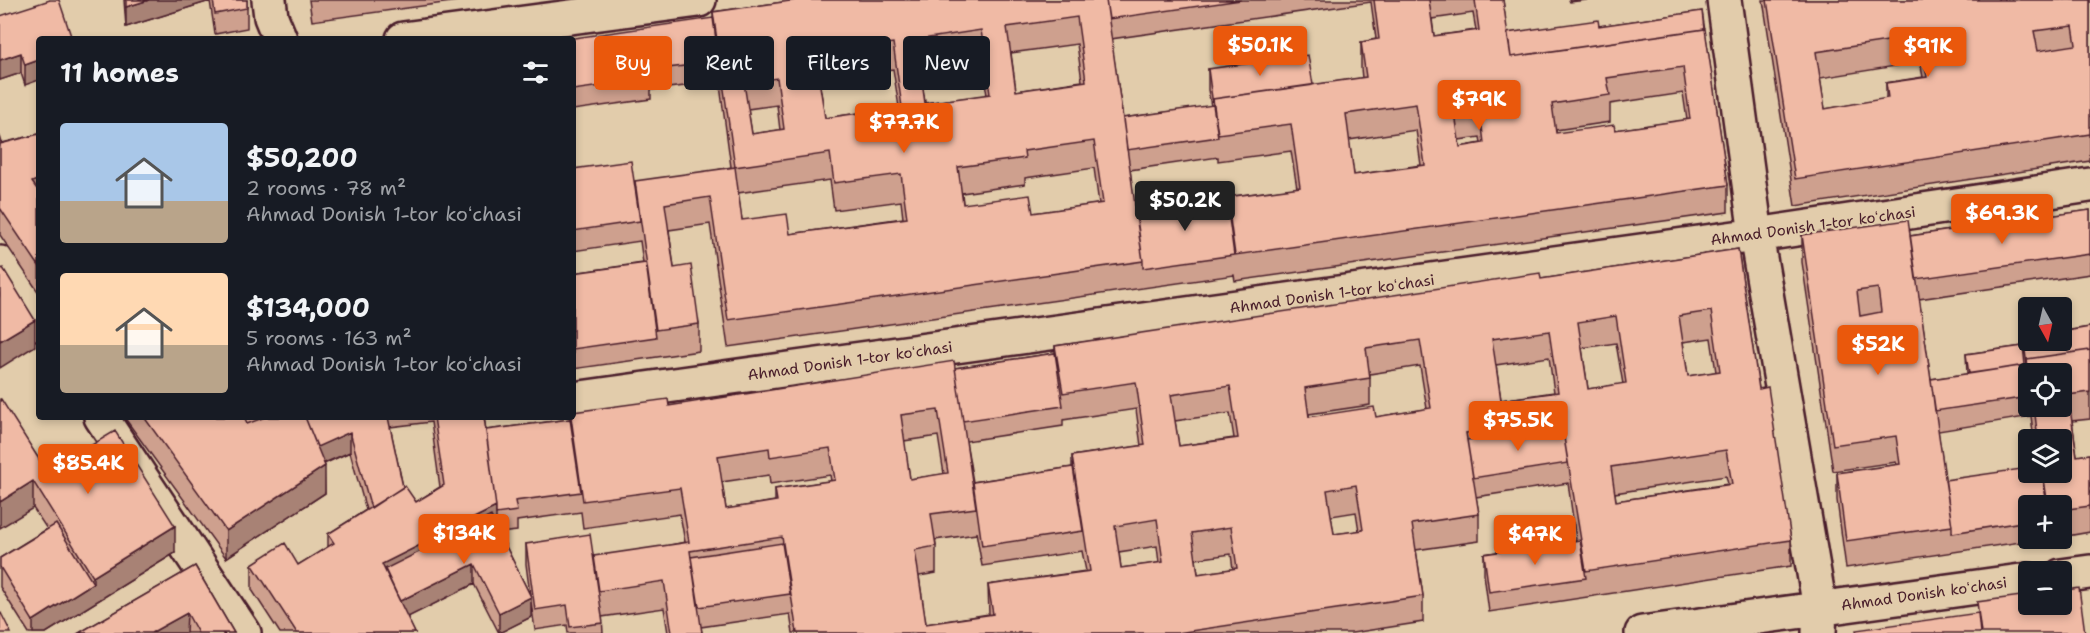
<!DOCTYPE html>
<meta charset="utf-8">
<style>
:root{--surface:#171b24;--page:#20242c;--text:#f1f3f6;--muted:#9ea1a6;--accent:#ea580c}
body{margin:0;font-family:"Shantell Sans",sans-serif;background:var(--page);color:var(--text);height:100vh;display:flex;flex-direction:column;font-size:22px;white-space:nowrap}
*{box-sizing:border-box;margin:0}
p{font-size:20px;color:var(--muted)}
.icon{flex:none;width:33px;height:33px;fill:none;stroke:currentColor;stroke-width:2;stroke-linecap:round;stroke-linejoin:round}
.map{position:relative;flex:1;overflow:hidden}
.sheet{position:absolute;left:36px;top:36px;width:540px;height:384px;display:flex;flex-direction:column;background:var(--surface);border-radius:6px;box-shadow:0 3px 9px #0003}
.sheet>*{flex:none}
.banner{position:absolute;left:594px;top:36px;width:570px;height:54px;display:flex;gap:12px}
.needle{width:39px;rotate:172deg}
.controls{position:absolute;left:2018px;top:297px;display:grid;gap:12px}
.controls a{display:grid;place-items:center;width:54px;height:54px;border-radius:6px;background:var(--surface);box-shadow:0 3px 9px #0003;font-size:30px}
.price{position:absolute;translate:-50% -51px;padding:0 14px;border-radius:6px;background:var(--accent);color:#fff;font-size:20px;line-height:39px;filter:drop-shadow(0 2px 3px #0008)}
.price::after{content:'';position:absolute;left:50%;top:36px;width:18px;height:14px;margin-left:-9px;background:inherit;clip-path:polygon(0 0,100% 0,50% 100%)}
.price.current{background:#222;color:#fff}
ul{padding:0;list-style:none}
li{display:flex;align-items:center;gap:18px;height:150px;padding:0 24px}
li span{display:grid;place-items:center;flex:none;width:168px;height:120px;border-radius:6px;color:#555}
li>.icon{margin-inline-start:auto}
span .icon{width:72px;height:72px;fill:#fffc;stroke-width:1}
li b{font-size:26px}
h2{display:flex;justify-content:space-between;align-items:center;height:72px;padding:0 24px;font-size:26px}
.pill{padding:0 21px;border-radius:6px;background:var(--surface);box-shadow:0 3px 9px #0003;font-size:21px;line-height:54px}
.pill.current{background:var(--accent);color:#fff}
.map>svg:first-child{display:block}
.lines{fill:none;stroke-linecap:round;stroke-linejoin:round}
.minor-casing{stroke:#4a1f2b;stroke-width:38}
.minor{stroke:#e2ccab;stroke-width:33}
.wall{fill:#cea08e;stroke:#4a1f2b;stroke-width:1.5;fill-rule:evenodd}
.shaded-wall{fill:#a88274;stroke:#4a1f2b;stroke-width:1.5}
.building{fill:#f0baa5;stroke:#4a1f2b;stroke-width:1.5;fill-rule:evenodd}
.labels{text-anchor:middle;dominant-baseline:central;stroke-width:4.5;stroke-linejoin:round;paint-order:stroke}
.street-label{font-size:15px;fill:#4a1f2b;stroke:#e2ccab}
</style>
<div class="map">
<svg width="2090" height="633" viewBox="0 0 2090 633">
<rect width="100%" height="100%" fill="#e2ccab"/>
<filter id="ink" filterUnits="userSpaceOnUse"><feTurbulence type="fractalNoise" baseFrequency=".0167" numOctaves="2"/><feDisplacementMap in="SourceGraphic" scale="12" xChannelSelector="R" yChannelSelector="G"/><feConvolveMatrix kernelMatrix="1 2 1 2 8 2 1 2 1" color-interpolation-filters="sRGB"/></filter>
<g filter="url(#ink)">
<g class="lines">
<!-- minor casing -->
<g class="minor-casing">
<path id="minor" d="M 269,0 L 271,17 L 280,39
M 1724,0 L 1756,235 L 1820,608 L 1819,633
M 403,39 L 699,0
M 0,263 L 39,323
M 573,399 L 1756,235 L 2090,185
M 101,417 L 244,633
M 2061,576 L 2090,572
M 1642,633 L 2028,580"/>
</g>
<!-- minor -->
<use href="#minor" class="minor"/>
</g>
<!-- wall -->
<path class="wall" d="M 50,0 L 25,85 L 21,73 L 0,80 Z
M 124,0 L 247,0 L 247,28 L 215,34 L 210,1 L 126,27 Z
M 309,0 L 466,0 L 312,21 Z
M 797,0 L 1503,0 L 1507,33 L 1599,26 L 1702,11 L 1728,185 L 1728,212 L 1235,281 L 1234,275 L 728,347 L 710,224 L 669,230 L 674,268 L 699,324 L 699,351 L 573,369 L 573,273 L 643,263 L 640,241 L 573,251 L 573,169 L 635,187 L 731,167 L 719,78 L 719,82 L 651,90 L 651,99 L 573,110 L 573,39 L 713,19 L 713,12 ZM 1371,2 L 1376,39 L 1361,42 L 1361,68 L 1362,78 L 1313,85 L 1208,69 L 1208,90 L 1211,106 L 1123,118 L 1111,39 ZM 1473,13 L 1476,30 L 1434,36 L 1432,19 ZM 1077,44 L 1082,81 L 1016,91 L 1011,53 ZM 981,57 L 987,95 L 925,103 L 920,66 ZM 893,69 L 899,107 L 825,118 L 819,80 ZM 1683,93 L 1687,120 L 1615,130 L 1556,133 L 1556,130 L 1610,122 L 1610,104 ZM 777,105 L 780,130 L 752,134 L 748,109 ZM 1416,130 L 1421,165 L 1354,175 L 1349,140 ZM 1480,137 L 1481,143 L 1460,147 L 1459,140 ZM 1291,151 L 1297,188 L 1227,197 L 1227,204 L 1135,209 L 1130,170 L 1218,157 L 1218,161 ZM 1094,168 L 1099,204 L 1033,213 L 963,204 L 962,193 L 1025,184 L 1025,178 ZM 830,180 L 834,210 L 901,201 L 903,218 L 790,234 L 742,220 L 738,193 Z
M 1569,0 L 1587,0 L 1570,2 Z
M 1763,0 L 2090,0 L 2090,161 L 1795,206 ZM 1920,62 L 1923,77 L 1886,83 L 1886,99 L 1825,109 L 1820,78 Z
M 39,134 L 39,293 L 0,235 L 0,136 L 2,143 Z
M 2090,210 L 2090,274 L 1919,299 L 1931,379 L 1967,374 L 1966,354 L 2023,346 L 2023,337 L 2090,327 L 2090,419 L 2072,421 L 2077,456 L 2090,454 L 2090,532 L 2061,537 L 2061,506 L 2028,506 L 2028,538 L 2048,538 L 1846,568 L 1837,500 L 1837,473 L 1897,465 L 1896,462 L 1833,471 L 1802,262 L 1802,235 L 1910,236 ZM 2028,374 L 2061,374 L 2061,406 L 2028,406 ZM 2031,416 L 2034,440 L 2061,440 L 2061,472 L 1945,480 L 1938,431 Z
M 1738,249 L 1759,389 L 1791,540 L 1791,566 L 1489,612 L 1484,574 L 1484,554 L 1576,540 L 1568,483 L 1476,497 L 1479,514 L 1479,541 L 1416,550 L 1423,596 L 1423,622 L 1352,633 L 793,633 L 790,614 L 701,627 L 702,633 L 668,633 L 664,608 L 602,617 L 603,633 L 568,633 L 567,625 L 535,630 L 531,602 L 531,617 L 499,633 L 474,584 L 407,617 L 415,633 L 280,633 L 252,590 L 252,564 L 298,565 L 328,547 L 328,534 L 366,510 L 350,452 L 324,464 L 325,493 L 226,558 L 124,417 L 484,417 L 486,430 L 570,419 L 570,417 L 669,406 L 955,368 L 1055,353 L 1055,346 L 1541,279 ZM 1711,338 L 1716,372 L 1688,376 L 1683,342 ZM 1616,343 L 1623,384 L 1588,389 L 1582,348 ZM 1549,357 L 1554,392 L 1501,400 L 1496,365 ZM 1420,366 L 1427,409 L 1376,417 L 1309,417 L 1309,414 L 1370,405 L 1370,374 ZM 1136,409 L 1141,446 L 1072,456 L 1072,467 L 973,482 L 966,441 L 1063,426 L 1063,420 ZM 1230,413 L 1234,438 L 1179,446 L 1175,421 ZM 431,422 L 440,487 L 416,502 L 403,487 L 390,427 ZM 938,436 L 944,474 L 910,479 L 904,441 ZM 769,475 L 770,484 L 830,475 L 831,481 L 775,489 L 775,501 L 726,509 L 722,482 ZM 1726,476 L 1728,484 L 1616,501 L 1615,493 ZM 581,512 L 583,528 L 680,514 L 685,542 L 594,561 L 526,544 L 526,564 L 530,595 L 499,533 L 517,531 L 517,521 ZM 1356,512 L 1359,531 L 1334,534 L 1331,516 ZM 976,532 L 982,566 L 1082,551 L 1086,571 L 988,585 L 989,614 L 926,624 L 919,576 L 936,573 L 936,546 L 935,540 L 976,534 ZM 1157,546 L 1159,563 L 1121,568 L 1119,552 ZM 1231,554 L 1233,569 L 1198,574 L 1196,559 Z
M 0,399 L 47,472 L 175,553 L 46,633 L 29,633 L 0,587 L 0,558 L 47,529 L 33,508 Z
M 195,566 L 234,633 L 79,633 Z"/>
<!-- shaded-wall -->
<path class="shaded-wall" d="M 149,0 L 210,0 L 210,1 L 126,27 L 126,7 Z
M 21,53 L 21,73 L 0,80 L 0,60 Z
M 39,60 L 39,80 L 25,85 L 25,65 Z
M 39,179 L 39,206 L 32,182 Z
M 35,320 L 35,346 L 0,368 L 0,341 Z
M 350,432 L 350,452 L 315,467 L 315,447 Z
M 325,466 L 325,493 L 226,558 L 226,531 Z
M 33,481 L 33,508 L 0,528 L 0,502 Z
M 496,507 L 496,534 L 382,570 L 382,564 Z
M 175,526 L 175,553 L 46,633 L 33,633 L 33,621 L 93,583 L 93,577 Z
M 474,564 L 474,584 L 398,622 L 398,602 Z
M 531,597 L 531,617 L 499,633 L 499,613 Z
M 187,613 L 186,633 L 151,633 Z"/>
<!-- building -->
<path class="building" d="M 50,0 L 59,0 L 72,39 L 39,39 L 39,60 L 25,65 L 21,53 L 0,60 L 0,16 Z
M 126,0 L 149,0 L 126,7 Z
M 213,0 L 247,0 L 247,8 L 215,14 Z
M 797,0 L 1106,0 L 1143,261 L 728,320 L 710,197 L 665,204 L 674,268 L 691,265 L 699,324 L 656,330 L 635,181 L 735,167 L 713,12 ZM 1077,17 L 1086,81 L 1016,91 L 1007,27 ZM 981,30 L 990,94 L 925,103 L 916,40 ZM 893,43 L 902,107 L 825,118 L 815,54 ZM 777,78 L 784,129 L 752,134 L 744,83 ZM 1094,141 L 1103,203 L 1033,213 L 1030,195 L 963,204 L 958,167 L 1025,158 L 1024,151 ZM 830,153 L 834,183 L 901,174 L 907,218 L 790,234 L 787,214 L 742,220 L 735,167 Z
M 1106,0 L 1241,0 L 1109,19 Z
M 1374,0 L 1429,0 L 1434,36 L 1479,30 L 1475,0 L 1503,0 L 1511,57 L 1705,29 L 1728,185 L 1235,255 L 1227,197 L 1300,187 L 1291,124 L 1218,134 L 1213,99 L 1366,77 L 1361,42 L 1379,39 ZM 1683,67 L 1690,119 L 1615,130 L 1614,125 L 1556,133 L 1552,104 L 1610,95 L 1607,78 ZM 1416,104 L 1425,165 L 1354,175 L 1346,114 ZM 1480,111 L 1484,143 L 1460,147 L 1455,114 Z
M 1767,0 L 2090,0 L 2090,134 L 1795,179 ZM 2073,26 L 2076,45 L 2038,51 L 2034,31 ZM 1920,36 L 1927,77 L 1886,83 L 1888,98 L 1825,109 L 1816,52 Z
M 1702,11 L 1704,29 L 1511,57 L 1507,33 L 1598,20 L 1599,26 Z
M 713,18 L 719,62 L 650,70 L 651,79 L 573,90 L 573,39 L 567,39 Z
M 1308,55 L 1313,85 L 1213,99 L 1213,105 L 1208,69 Z
M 1213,105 L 1218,137 L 1127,150 L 1123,118 Z
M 39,134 L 39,179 L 32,182 L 39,192 L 39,266 L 0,208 L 0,144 Z
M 631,161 L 640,221 L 573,231 L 573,169 Z
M 1226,196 L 1234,255 L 1143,268 L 1143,261 L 1135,209 Z
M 2090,210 L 2090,254 L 1916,279 L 1910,236 Z
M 1908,220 L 1952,526 L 1846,541 L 1837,473 L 1900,464 L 1896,436 L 1833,445 L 1802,235 ZM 1878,288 L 1881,312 L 1860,316 L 1857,291 Z
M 1738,249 L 1759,389 L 1768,387 L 1791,540 L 1586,571 L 1561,419 L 1466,433 L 1479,514 L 1412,524 L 1423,596 L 1177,633 L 797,633 L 782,537 L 690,551 L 702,633 L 672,633 L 664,581 L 599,591 L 594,556 L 689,542 L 680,488 L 583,501 L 571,417 L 573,417 L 573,412 L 668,399 L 669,406 L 954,361 L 976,508 L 931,514 L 936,546 L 915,550 L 926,624 L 993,614 L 988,585 L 1090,571 L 1072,456 L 1145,445 L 1136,382 L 1063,393 L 1055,346 L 1540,273 L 1541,279 ZM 1711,311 L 1720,371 L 1688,376 L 1679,316 ZM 1616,316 L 1626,383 L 1588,389 L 1578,322 ZM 1549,331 L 1558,392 L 1501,400 L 1492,339 ZM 1420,340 L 1431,408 L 1376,417 L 1374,407 L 1309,417 L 1305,388 L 1370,378 L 1366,348 ZM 1230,386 L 1238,438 L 1179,446 L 1171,395 ZM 938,410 L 948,473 L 910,479 L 901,415 ZM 769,448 L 770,457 L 830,448 L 835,480 L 775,489 L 777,501 L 726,509 L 718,456 ZM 1726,450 L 1732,484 L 1616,501 L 1611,467 ZM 1356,485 L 1363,530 L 1334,534 L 1327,490 ZM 1157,519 L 1163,562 L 1121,568 L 1115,526 ZM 1231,527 L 1237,568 L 1198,574 L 1192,533 Z
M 646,263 L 656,337 L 573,349 L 573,273 Z
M 3,268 L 35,320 L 0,341 L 0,270 Z
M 2090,327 L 2090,350 L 2027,359 L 2027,365 L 2023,337 L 2028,336 L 2028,340 L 2061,340 L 2061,332 Z
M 2023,346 L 2025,365 L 1969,374 L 1966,354 Z
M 2090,350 L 2090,392 L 2068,395 L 2077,456 L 2090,454 L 2090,506 L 2061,510 L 2061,506 L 2048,506 L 2043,472 L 2061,472 L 2061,440 L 2038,440 L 2034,406 L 2061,406 L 2061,374 L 2029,374 L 2027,359 Z
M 1055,353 L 1063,406 L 963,421 L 955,368 Z
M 2027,365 L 2028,375 L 2028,397 L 1935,411 L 1931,379 Z
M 0,399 L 1,399 L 47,472 L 115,431 L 175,526 L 93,577 L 33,481 L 0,502 Z
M 144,417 L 244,417 L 247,424 L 265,417 L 305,417 L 325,466 L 226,531 Z
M 244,417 L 265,417 L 247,424 Z
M 305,417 L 388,417 L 403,487 L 371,508 L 350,432 L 317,447 Z
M 434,417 L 484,417 L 496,507 L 382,564 L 415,633 L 297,633 L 252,564 L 285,543 L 298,565 L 334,543 L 328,534 L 405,486 L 416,502 L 444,485 Z
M 570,419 L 581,492 L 515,501 L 517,511 L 496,514 L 496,507 L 486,430 Z
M 1562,425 L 1568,463 L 1473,478 L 1467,440 Z
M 1073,467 L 1083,531 L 982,546 L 973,482 Z
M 2028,468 L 2028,472 L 2042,472 L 2047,506 L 2028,506 L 2028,521 L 1952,533 L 1952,526 L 1945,480 Z
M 491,516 L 531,597 L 499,613 L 474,564 L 400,601 L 385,569 Z
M 56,524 L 93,583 L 33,621 L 0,567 L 0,558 Z
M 590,534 L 603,623 L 570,627 L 567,605 L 535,610 L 526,544 Z
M 1580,540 L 1586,578 L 1489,592 L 1484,554 Z
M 782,543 L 790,594 L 699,607 L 691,557 Z
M 195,566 L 234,633 L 198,633 L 187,613 L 151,633 L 79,633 Z
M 2079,588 L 2085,633 L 1981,633 L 1977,602 L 2028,595 L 2028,604 L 2061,604 L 2061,591 Z
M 1,613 L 11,633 L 0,633 L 0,614 Z
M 1978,613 L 1980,633 L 1857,633 L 1856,630 Z"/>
</g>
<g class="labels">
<!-- street labels -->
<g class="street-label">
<text transform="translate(1813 226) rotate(-8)">Ahmad Donish 1-tor koʻchasi</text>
<text transform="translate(1332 294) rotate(-8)">Ahmad Donish 1-tor koʻchasi</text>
<text transform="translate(850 361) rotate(-8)">Ahmad Donish 1-tor koʻchasi</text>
<text transform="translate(1924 594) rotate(-8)">Ahmad Donish koʻchasi</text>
</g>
</g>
</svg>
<div class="controls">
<a><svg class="needle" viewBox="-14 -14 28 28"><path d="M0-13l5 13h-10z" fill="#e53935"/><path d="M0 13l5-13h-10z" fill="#9ea1a6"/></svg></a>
<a><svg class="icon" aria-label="locate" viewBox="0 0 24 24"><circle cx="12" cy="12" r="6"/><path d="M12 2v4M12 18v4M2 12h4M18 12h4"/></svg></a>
<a><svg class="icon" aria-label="layers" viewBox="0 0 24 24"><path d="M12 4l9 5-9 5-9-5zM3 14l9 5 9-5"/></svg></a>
<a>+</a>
<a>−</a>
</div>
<b class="price" style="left:1260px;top:77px">$50.1K</b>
<b class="price" style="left:1928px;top:78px">$91K</b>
<b class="price" style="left:1479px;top:131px">$79K</b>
<b class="price" style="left:904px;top:154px">$77.7K</b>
<b class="price current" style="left:1185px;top:232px">$50.2K</b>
<b class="price" style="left:2002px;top:245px">$69.3K</b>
<b class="price" style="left:1878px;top:376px">$52K</b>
<b class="price" style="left:1518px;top:452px">$75.5K</b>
<b class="price" style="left:88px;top:495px">$85.4K</b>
<b class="price" style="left:464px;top:565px">$134K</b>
<b class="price" style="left:1535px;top:566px">$47K</b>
<div class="banner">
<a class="pill current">Buy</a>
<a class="pill">Rent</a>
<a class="pill">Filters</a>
<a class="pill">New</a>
</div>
<section class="sheet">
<h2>11 homes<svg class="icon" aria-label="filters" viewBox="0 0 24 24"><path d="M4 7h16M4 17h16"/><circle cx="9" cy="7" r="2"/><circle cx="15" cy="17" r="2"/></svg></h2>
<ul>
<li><span style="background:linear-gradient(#a9c7e8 65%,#b9a48a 0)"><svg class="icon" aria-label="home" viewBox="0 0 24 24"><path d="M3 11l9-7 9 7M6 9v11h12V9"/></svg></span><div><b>$50,200</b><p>2 rooms · 78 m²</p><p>Ahmad Donish 1-tor koʻchasi</p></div></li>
<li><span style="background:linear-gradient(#ffd9b3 60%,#b9a48a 0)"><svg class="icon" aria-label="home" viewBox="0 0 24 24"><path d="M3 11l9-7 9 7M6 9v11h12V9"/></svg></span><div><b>$134,000</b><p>5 rooms · 163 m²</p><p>Ahmad Donish 1-tor koʻchasi</p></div></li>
</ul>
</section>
</div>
